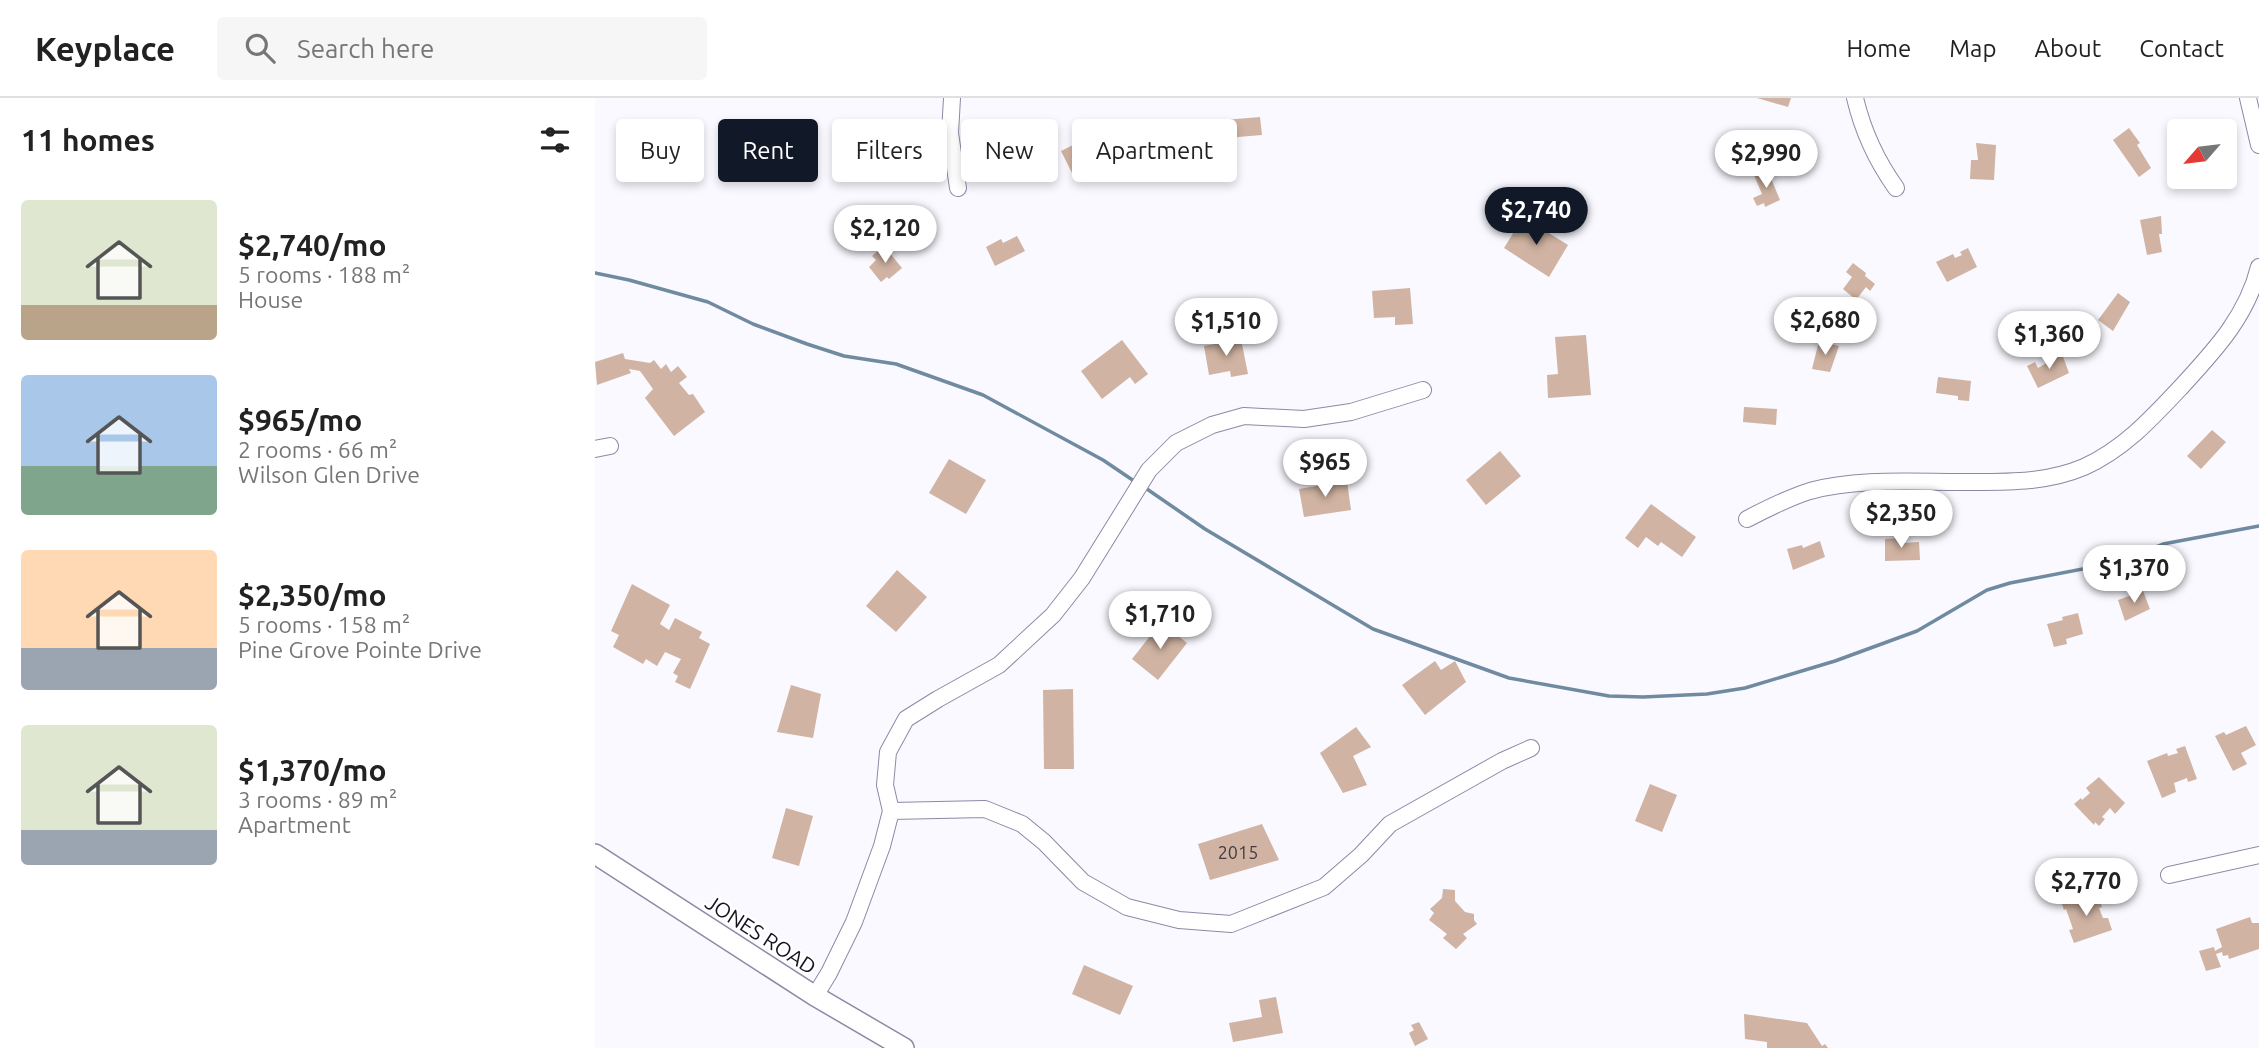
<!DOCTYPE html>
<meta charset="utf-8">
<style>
:root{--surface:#fff;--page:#f6f6f6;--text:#222;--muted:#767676;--line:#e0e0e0;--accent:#111827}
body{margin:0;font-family:Ubuntu,sans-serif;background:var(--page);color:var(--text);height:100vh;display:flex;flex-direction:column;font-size:26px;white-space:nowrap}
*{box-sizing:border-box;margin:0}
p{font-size:23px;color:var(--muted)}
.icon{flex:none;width:38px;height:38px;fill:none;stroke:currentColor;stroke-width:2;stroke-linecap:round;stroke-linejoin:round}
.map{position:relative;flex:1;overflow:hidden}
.drawer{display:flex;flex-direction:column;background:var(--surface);width:595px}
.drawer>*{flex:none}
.banner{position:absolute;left:21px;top:21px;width:665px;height:63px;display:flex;gap:14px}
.needle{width:46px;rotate:242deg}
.buttons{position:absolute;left:1572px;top:21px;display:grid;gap:14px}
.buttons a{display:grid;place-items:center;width:70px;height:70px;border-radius:7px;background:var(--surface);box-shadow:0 4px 10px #0003;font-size:35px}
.price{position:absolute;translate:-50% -60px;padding:0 16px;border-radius:24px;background:#fff;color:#222;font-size:23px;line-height:46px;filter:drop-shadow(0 2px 4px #0008)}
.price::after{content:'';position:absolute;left:50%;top:42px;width:21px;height:16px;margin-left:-10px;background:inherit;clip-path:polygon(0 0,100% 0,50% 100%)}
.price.active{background:var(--accent);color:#fff}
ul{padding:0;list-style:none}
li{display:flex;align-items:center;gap:21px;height:175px;padding:0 21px}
li span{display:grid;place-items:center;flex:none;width:196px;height:140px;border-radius:7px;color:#555}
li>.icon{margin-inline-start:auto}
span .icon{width:84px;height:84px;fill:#fffc;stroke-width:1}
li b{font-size:30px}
h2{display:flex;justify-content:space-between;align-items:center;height:84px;padding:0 21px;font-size:30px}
.chip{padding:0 24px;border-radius:7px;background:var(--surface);box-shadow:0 4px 10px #0003;font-size:24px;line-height:63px}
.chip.active{background:var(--accent);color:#fff}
header{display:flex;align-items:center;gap:42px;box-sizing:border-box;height:98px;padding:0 35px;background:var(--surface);border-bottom:2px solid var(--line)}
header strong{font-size:33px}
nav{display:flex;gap:38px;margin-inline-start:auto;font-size:24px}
.search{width:490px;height:63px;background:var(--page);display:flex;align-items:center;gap:18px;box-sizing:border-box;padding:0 24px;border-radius:7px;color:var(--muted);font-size:26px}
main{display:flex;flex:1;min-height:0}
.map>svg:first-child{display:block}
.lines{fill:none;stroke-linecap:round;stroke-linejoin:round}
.stream{stroke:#708aa0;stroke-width:3.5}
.building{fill:#d0b3a2}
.minor-casing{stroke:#8f88a4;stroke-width:18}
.tertiary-casing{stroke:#8f88a4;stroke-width:22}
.minor{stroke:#fff;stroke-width:16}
.tertiary{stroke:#fff;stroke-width:19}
.labels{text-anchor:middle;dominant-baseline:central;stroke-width:5;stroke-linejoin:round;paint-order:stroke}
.number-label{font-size:18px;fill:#443b3f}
.street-label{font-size:21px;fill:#16131e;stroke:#fff}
</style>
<header>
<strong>Keyplace</strong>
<div class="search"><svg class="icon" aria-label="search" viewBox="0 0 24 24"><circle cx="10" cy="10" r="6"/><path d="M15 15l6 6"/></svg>Search here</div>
<nav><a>Home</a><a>Map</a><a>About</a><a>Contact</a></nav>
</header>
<main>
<section class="drawer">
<h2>11 homes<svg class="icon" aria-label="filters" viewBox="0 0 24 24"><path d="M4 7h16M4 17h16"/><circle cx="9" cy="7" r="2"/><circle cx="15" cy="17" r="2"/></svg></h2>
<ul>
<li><span style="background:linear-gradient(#dfe7d0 75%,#b9a48a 0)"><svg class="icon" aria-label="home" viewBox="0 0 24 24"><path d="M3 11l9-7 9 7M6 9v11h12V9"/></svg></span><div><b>$2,740/mo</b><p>5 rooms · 188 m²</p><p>House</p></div></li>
<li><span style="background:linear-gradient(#a9c7e8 65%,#7fa58c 0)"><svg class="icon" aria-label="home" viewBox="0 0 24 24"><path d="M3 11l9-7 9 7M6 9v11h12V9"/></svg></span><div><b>$965/mo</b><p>2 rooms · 66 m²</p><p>Wilson Glen Drive</p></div></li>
<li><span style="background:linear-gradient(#ffd9b3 70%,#9aa5b1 0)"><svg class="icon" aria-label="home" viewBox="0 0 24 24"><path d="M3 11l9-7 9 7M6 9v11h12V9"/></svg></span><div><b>$2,350/mo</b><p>5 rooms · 158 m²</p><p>Pine Grove Pointe Drive</p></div></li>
<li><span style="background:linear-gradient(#dfe7d0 75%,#9aa5b1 0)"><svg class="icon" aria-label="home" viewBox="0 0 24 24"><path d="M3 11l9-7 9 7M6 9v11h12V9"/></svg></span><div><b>$1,370/mo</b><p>3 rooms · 89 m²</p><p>Apartment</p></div></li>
</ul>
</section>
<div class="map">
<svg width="1664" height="950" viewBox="0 0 1664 950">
<rect width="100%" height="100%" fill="#faf9ff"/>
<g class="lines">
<!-- stream -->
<path class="stream" d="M 0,175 L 34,182 L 113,204 L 158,226 L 212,246 L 249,258 L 301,266 L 388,297 L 508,362 L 542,385
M 549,389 L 610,431 L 778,531 L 914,580 L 1014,598 L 1048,599 L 1112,596 L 1150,590 L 1240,563 L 1322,533 L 1392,492 L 1415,485 L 1524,464 L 1568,446 L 1664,428"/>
</g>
<!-- building -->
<path class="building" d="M 1162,0 L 1196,0 L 1193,9 Z
M 665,19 L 667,37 L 631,40 L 629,22 Z
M 1534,30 L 1545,45 L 1542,47 L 1556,70 L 1544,79 L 1518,42 Z
M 279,39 L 298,39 L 295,72 L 279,72 Z
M 488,42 L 494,55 L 489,58 L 497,75 L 481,83 L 466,53 Z
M 1381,45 L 1401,47 L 1399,82 L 1375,81 L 1376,62 L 1383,62 Z
M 1172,71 L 1185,102 L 1170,109 L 1169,105 L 1162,108 L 1158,100 L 1167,96 L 1159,77 Z
M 1566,118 L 1567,136 L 1564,136 L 1567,154 L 1552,157 L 1545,122 Z
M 928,119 L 973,147 L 954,179 L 909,150 Z
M 422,138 L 430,153 L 400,168 L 391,149 L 406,141 L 408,145 Z
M 289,148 L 307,170 L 294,181 L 292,179 L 286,184 L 274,169 L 281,162 L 277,158 Z
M 1373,150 L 1382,169 L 1352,184 L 1341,164 L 1358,156 L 1360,160 L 1367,157 L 1365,154 Z
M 1258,165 L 1271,175 L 1270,178 L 1280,186 L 1275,193 L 1271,189 L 1261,202 L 1248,191 L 1257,179 L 1251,174 Z
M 815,190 L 818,226 L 800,227 L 800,219 L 779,220 L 777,193 Z
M 1523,195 L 1535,204 L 1518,233 L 1503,222 Z
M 991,237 L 996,297 L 953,300 L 952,277 L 963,276 L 960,239 Z
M 646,241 L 653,276 L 636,279 L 635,273 L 614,277 L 609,248 Z
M 527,242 L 553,276 L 540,286 L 535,279 L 507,301 L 486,273 Z
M 1224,243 L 1244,248 L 1235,274 L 1217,271 Z
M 28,255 L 30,261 L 55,265 L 59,262 L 66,271 L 71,266 L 76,274 L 83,268 L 92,279 L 84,285 L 94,297 L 98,296 L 110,314 L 79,338 L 50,300 L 58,291 L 45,273 L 34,271 L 36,275 L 2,287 L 0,264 Z
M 1467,256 L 1474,275 L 1443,290 L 1432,268 L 1440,264 L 1443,270 Z
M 1343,279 L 1376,283 L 1374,303 L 1363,302 L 1363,298 L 1341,295 Z
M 1149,309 L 1182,311 L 1181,327 L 1148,324 Z
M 1617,332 L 1631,344 L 1606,371 L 1592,358 Z
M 905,353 L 926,378 L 891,407 L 871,382 Z
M 354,361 L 391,382 L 371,416 L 334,395 Z
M 752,383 L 756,412 L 709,419 L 704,391 Z
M 1056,406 L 1101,439 L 1087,459 L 1066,444 L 1063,448 L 1051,439 L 1043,450 L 1030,440 Z
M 1309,440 L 1309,445 L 1324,444 L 1325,462 L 1290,463 L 1290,441 Z
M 1225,443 L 1230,459 L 1198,472 L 1192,451 L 1207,447 L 1208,450 Z
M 302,472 L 332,499 L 301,534 L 271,508 Z
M 37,486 L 75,507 L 65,526 L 74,532 L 80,520 L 107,534 L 104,540 L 115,546 L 95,591 L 80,584 L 83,578 L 78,575 L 86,561 L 70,554 L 62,568 L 51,561 L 48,566 L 18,549 L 24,537 L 16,533 Z
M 1548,493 L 1555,511 L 1530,523 L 1523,502 Z
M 1483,515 L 1488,536 L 1471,541 L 1472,546 L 1459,549 L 1452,526 L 1468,522 L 1467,519 Z
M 566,524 L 592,545 L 563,582 L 537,561 Z
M 840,563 L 846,572 L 860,563 L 871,584 L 830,617 L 807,587 Z
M 196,587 L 226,596 L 218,640 L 182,634 Z
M 478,591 L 479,671 L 449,671 L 448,592 Z
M 1651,628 L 1661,647 L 1646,655 L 1652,666 L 1638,673 L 1620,638 L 1629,634 L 1631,637 Z
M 761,629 L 776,649 L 758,658 L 772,687 L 748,695 L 725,655 Z
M 1590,648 L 1602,681 L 1593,684 L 1592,680 L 1579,685 L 1581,694 L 1567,700 L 1552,663 L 1572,655 L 1573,658 L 1583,655 L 1581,651 Z
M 1504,679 L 1530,705 L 1520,716 L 1515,710 L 1507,719 L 1510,721 L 1504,728 L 1500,724 L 1499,727 L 1479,706 L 1486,700 L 1487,702 L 1495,695 L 1491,690 Z
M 1055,686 L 1082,697 L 1067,734 L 1040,723 Z
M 191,710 L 218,718 L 204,768 L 177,760 Z
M 667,726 L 684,762 L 615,782 L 603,746 Z
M 848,791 L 860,792 L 860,803 L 870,814 L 879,816 L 879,822 L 882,826 L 868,836 L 872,840 L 861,851 L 848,840 L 852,836 L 834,822 L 839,815 L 835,811 L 847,800 Z
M 1499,795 L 1501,801 L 1504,800 L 1507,809 L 1504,810 L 1508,820 L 1513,820 L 1517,832 L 1479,845 L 1474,832 L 1478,831 L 1471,811 L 1469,812 L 1467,806 Z
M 1655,819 L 1657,825 L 1664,825 L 1664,851 L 1634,861 L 1633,857 L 1628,858 L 1627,854 L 1621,856 L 1626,869 L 1611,873 L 1604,853 L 1619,849 L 1620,853 L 1627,849 L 1621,831 Z
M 489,867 L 538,888 L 525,917 L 477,896 Z
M 681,899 L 688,935 L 638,944 L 634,925 L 667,919 L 664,902 Z
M 1149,916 L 1212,925 L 1227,948 L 1230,946 L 1233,950 L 1172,950 L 1172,944 L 1150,941 Z
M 824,924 L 833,941 L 820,948 L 814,935 L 819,932 L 816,927 Z"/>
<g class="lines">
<!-- minor casing -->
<g class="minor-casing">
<path id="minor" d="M 357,0 L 355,35 L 363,90
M 1260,0 C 1268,34 1281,62 1301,90
M 1653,0 L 1664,47
M 0,351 L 15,348
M 1152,421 C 1173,410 1193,400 1215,393 C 1266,379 1327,385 1380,384 C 1417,384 1454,384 1489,369 C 1529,351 1558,319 1587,288 C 1620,252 1652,218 1664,169
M 296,713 L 390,711 L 427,726 L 449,744 L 488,784 L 532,809 L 584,822 L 636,826 L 729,789 L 766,757 L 795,726 L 907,663 L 936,650
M 1574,777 L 1664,757
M 220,898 L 234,875 L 259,824 L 287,748 L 296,713 L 290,687 L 293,654 L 311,621 L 343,601 L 404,567 L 458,517 L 487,480 L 554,372 L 581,345 L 617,327 L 649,318 L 709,321 L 756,314 L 828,292"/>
</g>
<!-- tertiary casing -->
<g class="tertiary-casing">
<path id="tertiary" d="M 0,756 L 220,898 L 309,950"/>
</g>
<!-- minor -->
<use href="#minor" class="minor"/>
<!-- tertiary -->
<use href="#tertiary" class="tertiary"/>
</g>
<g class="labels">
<!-- number labels -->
<g class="number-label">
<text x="643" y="754">2015</text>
</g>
<!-- street labels -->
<g class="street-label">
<text transform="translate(166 836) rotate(33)">JONES ROAD</text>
</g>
</g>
</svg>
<div class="buttons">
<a><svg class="needle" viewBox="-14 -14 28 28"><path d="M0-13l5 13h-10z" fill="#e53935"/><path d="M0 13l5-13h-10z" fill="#767676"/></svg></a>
</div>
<b class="price" style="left:1171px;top:92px">$2,990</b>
<b class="price active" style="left:941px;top:149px">$2,740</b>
<b class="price" style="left:290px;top:167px">$2,120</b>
<b class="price" style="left:1230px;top:259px">$2,680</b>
<b class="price" style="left:631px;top:260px">$1,510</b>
<b class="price" style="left:1454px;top:273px">$1,360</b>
<b class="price" style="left:730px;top:401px">$965</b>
<b class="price" style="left:1306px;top:452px">$2,350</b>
<b class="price" style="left:1539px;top:507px">$1,370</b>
<b class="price" style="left:565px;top:553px">$1,710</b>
<b class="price" style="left:1491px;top:820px">$2,770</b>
<div class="banner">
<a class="chip">Buy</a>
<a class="chip active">Rent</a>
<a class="chip">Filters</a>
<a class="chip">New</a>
<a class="chip">Apartment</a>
</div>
</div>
</main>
